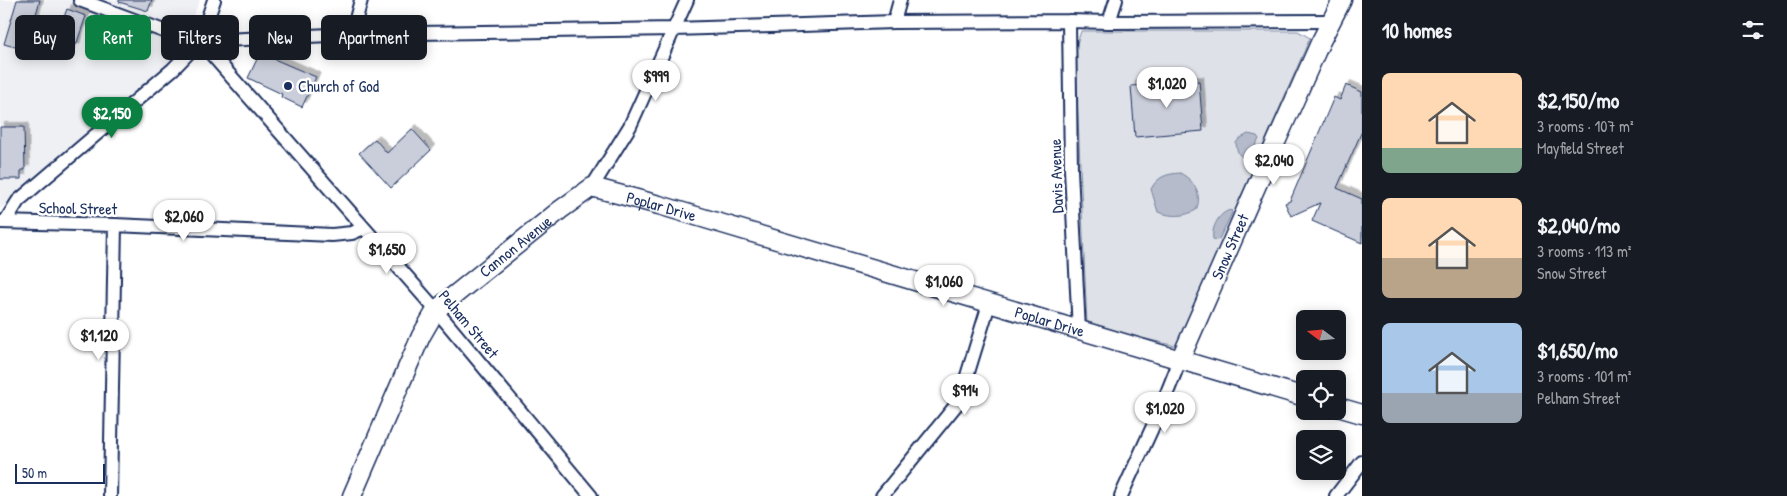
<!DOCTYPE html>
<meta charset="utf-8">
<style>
:root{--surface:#171b24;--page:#20242c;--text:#f1f3f6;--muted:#9ea1a6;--accent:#0b8043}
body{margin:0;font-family:"Patrick Hand",sans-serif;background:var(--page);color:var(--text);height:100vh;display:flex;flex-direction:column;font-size:19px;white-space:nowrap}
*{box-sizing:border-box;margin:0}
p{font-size:16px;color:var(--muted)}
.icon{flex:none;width:28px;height:28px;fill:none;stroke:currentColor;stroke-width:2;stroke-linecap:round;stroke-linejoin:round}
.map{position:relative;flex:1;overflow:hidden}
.drawer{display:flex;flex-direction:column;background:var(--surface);width:425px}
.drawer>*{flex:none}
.top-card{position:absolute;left:15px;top:15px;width:475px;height:45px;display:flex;gap:10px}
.needle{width:32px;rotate:286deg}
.controls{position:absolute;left:1296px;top:310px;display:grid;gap:10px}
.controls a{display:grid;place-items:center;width:50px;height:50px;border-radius:8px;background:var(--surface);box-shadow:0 2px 12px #0003;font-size:25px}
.scale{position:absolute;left:15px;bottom:12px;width:90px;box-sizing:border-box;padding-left:5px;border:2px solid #1b2f5e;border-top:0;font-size:14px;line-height:18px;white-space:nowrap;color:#1b2f5e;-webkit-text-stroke:4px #fff;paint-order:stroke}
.price{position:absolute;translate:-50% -42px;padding:0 11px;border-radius:18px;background:#fff;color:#222;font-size:16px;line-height:32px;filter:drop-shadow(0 1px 2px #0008)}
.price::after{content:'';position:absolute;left:50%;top:30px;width:15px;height:11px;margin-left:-8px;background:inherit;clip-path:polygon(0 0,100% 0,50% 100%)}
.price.active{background:var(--accent);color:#fff}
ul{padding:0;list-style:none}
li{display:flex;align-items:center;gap:15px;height:125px;padding:0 20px}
li span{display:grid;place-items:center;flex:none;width:140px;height:100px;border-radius:8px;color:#555}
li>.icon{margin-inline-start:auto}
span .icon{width:60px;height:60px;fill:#fffc;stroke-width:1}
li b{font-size:21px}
h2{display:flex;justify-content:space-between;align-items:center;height:60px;padding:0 20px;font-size:21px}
.tag{padding:0 18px;border-radius:8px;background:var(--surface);box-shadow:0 2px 12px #0003;font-size:18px;line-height:45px}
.tag.active{background:var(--accent);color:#fff}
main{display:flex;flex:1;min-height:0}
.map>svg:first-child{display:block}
.built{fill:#eff0f4}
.green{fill:#dee1e7;stroke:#7c88a2}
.water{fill:#b5bbca;stroke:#77839f}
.building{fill:#caceda;stroke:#1b2f5e;filter:url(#shadow)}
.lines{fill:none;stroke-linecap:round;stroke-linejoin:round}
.street-casing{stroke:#1b2f5e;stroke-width:16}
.secondary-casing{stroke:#1b2f5e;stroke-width:21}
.street{stroke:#fff;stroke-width:12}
.secondary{stroke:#fff;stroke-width:18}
.poi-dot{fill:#1b2f5e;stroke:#fff;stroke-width:2}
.labels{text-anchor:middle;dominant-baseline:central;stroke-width:5;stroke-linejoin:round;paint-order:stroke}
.poi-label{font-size:16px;fill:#1b2f5e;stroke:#fff;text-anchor:start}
.street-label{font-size:16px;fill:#1b2f5e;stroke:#fff}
</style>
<main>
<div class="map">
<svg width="1362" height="496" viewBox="0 0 1362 496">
<defs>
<filter id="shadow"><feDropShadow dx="4.5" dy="-4.5" stdDeviation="0" flood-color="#0004"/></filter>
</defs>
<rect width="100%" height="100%" fill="#fff"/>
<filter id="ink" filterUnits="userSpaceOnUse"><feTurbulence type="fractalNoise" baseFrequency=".02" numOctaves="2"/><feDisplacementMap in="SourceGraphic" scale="10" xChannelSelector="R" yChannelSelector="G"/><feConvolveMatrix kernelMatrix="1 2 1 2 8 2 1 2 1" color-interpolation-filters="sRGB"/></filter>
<g filter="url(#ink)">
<!-- built -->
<path class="built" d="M 0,0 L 200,0 L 174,61 L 0,209 Z"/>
<!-- green -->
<path class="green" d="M 1081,31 L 1298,31 L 1310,38 L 1176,346 L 1087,325 L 1075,50 Z"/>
<!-- water -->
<path class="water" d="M 1248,134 L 1257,136 L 1259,139 L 1248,159 C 1239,158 1237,152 1236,143 L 1239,139 Z
M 1180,173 C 1194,180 1203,195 1196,210 C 1184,217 1171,217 1158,212 L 1151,189 C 1158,176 1167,174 1180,173 Z
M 1231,210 L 1232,213 L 1219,239 L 1217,240 L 1213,239 C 1211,228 1219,212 1231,210 Z"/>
<!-- building -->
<path class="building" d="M 17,0 L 40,0 L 26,50 L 4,44 Z
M 119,0 L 152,0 L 148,11 L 119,2 Z
M 67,9 L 86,16 L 75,48 L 55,41 Z
M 260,53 L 316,77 L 302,107 L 281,97 L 282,94 L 248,78 Z
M 1199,81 L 1203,131 L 1135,137 L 1131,86 Z
M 1346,85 L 1362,92 L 1362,131 L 1337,188 L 1362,199 L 1362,243 L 1312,221 L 1320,203 L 1291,216 L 1285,203 L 1290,201 L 1334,97 L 1340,100 Z
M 0,127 L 24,127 L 25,170 L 21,170 L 21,179 L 0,179 Z
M 412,129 L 431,150 L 391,188 L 359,153 L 375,139 L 387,153 Z"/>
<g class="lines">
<!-- street casing -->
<g class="street-casing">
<path id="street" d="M 80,0 L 177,36 L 200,41 L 352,34 L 674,29 L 894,22 L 1069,21 L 1109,22 L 1331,21
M 1069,21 L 1071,170 L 1079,331
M 894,22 L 900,0
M 1109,22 L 1116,0
M 352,34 L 361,0
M 200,41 L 436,310 L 591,496
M 592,187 L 630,126 L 687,0
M 0,222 L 115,225 L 332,235 L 352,233 L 364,228
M 5,222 L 18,201 L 173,69 L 200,41 L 214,0
M 110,496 L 115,225
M 882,496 L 957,404 L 962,392 L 989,304
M 1121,496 L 1159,413 L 1180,360
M 1336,496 L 1362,462"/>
</g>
<!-- secondary casing -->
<g class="secondary-casing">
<g id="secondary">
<path id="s1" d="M 1180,360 L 1248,205 L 1320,43 L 1342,0"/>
<path d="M 1338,407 L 1362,414"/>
<path id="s2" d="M 352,496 L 421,336 L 436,310 L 560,210 L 592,187 L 659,205 L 1305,397"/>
</g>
</g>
<!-- street -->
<use href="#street" class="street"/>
<!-- secondary -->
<use href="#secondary" class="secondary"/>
</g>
</g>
<!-- markers -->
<circle class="poi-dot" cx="288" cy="86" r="5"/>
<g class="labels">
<!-- poi labels -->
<g class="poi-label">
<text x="298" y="86">Church of God</text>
</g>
<!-- street labels -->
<g class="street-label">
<text transform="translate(1056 176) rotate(-92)">Davis Avenue</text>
<text stroke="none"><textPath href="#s2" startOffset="475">Poplar Drive</textPath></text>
<text transform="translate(78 208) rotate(1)">School Street</text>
<text stroke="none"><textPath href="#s2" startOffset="306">Cannon Avenue</textPath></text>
<text stroke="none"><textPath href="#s1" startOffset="124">Snow Street</textPath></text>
<text stroke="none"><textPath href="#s2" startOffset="880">Poplar Drive</textPath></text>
<text transform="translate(469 324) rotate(50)">Pelham Street</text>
</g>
</g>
</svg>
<div class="controls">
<a><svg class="needle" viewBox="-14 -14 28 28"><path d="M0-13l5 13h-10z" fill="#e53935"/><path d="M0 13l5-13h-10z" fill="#9ea1a6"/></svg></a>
<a><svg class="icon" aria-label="locate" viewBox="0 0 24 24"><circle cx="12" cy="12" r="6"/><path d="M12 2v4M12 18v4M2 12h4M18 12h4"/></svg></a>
<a><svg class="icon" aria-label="layers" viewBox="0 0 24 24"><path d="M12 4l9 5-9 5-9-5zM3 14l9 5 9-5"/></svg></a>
</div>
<div class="scale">50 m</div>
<b class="price" style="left:656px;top:102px">$999</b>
<b class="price" style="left:1167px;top:109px">$1,020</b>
<b class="price active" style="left:112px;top:139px">$2,150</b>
<b class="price" style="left:1274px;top:186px">$2,040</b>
<b class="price" style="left:184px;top:242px">$2,060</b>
<b class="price" style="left:387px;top:275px">$1,650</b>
<b class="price" style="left:944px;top:307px">$1,060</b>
<b class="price" style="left:99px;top:361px">$1,120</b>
<b class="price" style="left:965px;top:416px">$914</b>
<b class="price" style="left:1165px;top:434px">$1,020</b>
<div class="top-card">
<a class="tag">Buy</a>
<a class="tag active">Rent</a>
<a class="tag">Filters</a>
<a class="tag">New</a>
<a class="tag">Apartment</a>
</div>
</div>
<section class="drawer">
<h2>10 homes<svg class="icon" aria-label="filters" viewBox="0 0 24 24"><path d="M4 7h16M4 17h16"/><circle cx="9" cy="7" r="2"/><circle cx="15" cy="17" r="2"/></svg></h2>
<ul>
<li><span style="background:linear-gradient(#ffd9b3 75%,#7fa58c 0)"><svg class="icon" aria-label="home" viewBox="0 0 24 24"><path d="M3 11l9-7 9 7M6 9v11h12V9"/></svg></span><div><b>$2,150/mo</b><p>3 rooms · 107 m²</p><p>Mayfield Street</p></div></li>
<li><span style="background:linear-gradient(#ffd9b3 60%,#b9a48a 0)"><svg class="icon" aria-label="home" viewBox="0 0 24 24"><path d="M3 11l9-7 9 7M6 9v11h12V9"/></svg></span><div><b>$2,040/mo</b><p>3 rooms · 113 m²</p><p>Snow Street</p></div></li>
<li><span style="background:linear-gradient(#a9c7e8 70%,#9aa5b1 0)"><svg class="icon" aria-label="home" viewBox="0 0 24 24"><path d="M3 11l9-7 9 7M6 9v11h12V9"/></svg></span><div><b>$1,650/mo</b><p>3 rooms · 101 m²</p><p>Pelham Street</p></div></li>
</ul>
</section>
</main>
